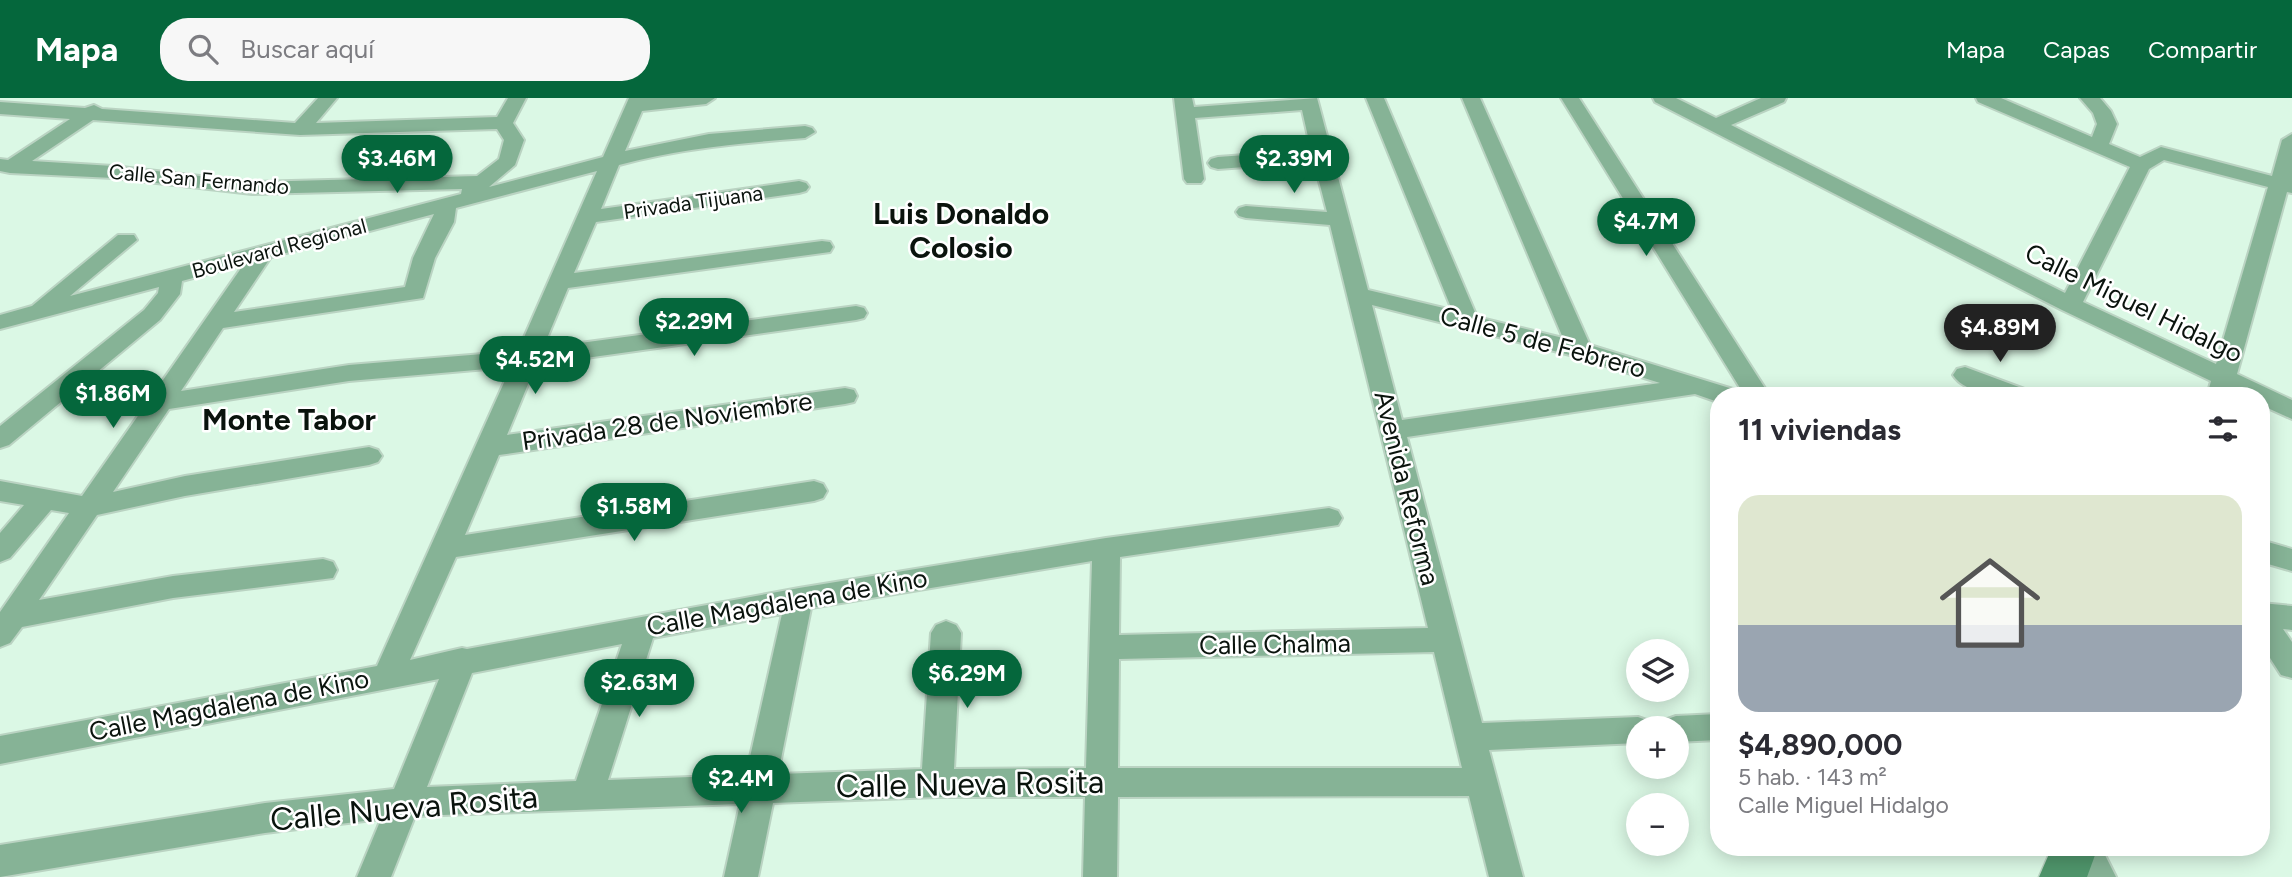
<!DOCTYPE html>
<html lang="es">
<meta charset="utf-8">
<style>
:root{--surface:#fff;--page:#f7f7f7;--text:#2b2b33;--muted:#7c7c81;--line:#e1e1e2;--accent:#05673c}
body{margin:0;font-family:Figtree,sans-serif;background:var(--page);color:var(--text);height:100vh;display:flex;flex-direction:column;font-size:26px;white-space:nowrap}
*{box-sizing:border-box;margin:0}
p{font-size:23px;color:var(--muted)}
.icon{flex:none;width:38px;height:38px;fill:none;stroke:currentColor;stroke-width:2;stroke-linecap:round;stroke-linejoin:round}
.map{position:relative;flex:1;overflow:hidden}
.panel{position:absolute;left:1710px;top:289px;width:560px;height:469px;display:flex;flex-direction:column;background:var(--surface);border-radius:28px;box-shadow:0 4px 18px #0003}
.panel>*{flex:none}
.tools{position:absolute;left:1626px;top:541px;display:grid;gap:14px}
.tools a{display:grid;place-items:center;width:63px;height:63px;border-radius:50%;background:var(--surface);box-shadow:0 4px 18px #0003;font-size:35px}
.price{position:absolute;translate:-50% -60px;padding:0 16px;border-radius:24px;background:var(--accent);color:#fff;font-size:23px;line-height:46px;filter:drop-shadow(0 2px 4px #0008)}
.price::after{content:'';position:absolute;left:50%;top:42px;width:21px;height:16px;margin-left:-10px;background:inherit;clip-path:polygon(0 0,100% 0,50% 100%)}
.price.on{background:#222;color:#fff}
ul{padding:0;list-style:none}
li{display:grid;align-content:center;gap:14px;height:371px;padding:0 28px}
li+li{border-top:2px solid var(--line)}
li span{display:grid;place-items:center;height:217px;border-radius:21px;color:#555}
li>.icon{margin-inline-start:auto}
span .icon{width:126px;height:126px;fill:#fffc;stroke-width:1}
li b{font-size:30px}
h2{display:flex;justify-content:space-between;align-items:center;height:84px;padding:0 28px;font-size:30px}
header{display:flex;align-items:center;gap:42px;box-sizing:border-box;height:98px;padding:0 35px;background:var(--accent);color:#fff}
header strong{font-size:33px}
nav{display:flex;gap:38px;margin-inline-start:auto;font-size:24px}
.search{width:490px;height:63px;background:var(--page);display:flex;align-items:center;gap:18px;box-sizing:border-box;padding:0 24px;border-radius:28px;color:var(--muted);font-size:26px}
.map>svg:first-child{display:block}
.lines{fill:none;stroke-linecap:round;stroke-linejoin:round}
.street-casing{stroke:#bad3c2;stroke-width:4}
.secondary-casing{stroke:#bad3c2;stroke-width:3}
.street{fill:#86b396;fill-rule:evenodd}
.secondary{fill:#4f956b;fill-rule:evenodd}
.labels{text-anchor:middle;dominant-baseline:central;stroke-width:5;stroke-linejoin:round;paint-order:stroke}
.far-street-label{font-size:21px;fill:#0a130d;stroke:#fff}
.street-label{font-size:26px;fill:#0a130d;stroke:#fff}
.quarter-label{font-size:30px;font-weight:bold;fill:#0a130d;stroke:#fff}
.near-street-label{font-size:32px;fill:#0a130d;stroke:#fff}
</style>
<header>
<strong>Mapa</strong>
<div class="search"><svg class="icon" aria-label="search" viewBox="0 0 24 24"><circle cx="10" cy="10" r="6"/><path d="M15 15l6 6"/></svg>Buscar aquí</div>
<nav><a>Mapa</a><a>Capas</a><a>Compartir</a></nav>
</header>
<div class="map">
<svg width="2292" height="779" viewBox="0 0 2292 779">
<rect width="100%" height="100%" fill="#dbf8e5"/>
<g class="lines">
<!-- street casing -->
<g class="street-casing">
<path id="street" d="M 318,0 L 337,0 L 316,25 L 497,19 L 508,0 L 526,0 L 513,25 L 524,42 L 515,67 L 489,89 L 603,59 L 629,0 L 715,0 L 706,6 L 642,13 L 625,53 L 709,36 L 805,28 L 812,30 L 815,34 L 805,40 C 742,45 681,50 619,67 L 601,111 L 799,83 L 806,85 L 809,89 L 806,93 L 799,95 L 596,124 L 574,175 L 822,143 L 830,144 L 833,149 L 830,154 L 568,190 L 543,250 L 856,208 L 864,210 L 867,215 L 864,220 L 856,222 L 536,267 L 507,337 L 845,290 L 854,292 L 857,298 L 854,304 L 845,306 L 499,357 L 465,437 L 814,383 L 823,386 L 827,393 L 823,400 L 814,403 L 456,459 L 410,562 L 462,550 L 467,551 L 799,490 L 1106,440 L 1329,410 L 1338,413 L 1342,420 L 1338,427 L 1120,459 L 1119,537 L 1428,530 L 1330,127 L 1246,120 L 1239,118 L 1236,114 L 1239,110 L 1246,108 L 1327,114 L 1314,64 L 1218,71 L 1211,69 L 1208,65 L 1211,61 L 1218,59 L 1311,52 L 1302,12 L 1195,20 L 1204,81 L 1201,85 L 1187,85 L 1184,81 L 1174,0 L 1192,0 L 1194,9 L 1317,0 L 1368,192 L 1452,212 L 1366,0 L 1384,0 L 1477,219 L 1563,240 L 1462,0 L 1480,0 L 1590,247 L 1736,292 L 1739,298 L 1718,298 L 1718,304 L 1695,296 L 1407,339 L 1482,625 L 1638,619 L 1649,623 L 1653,630 L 1638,630 L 1638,645 L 1489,652 L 1523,779 L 1489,779 L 1469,698 L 1118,699 L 1117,779 L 1083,779 L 1085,699 L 937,699 L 773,705 L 758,779 L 724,779 L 740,706 L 415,718 L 391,779 L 357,779 L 381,721 L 265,735 L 0,779 L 0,747 L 265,705 L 394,691 L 439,581 L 0,666 L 0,638 L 377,568 L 511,269 L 349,283 L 169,311 L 113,394 L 185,378 L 369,349 L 378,352 L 382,358 L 378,364 L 369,367 L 185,398 L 97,417 L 39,502 L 173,478 L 323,461 L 333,464 L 337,472 L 333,480 L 173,500 L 22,529 L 10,545 L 0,549 L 0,514 L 69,415 L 51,412 L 10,460 L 0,464 L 0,435 L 24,407 L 0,403 L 0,383 L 82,398 L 244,166 L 182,183 L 180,196 L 160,222 L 9,347 L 0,350 L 0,328 L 144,212 L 158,195 L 159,189 L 0,231 L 0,217 L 32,208 L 118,137 L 134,137 L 137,142 L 70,198 L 461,96 L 462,91 L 252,96 L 113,80 L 10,75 L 0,73 L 0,61 L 8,62 L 70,21 L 0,16 L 0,4 L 85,10 L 94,7 L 102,11 L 295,25 ZM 93,22 L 300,37 L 497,31 L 504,42 L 499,61 L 477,78 L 252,84 L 113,68 L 32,63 ZM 597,73 L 518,253 L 349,267 L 181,293 L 223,230 L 423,200 L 435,160 L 454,124 L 456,110 ZM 434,116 L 413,160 L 405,189 L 234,214 L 271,159 ZM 1372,207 L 1574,258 L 1660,285 L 1402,322 ZM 1092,463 L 1086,670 L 954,671 L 961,535 L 956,527 L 946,523 L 936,527 L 931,535 L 922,671 L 778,676 L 811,510 ZM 782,516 L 746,677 L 608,682 L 653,540 ZM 622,546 L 576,683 L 427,689 L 472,575 ZM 1434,554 L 1462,670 L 1118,670 L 1119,561 Z
M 1561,0 L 1579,0 L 1770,298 L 1745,298 Z
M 1653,0 L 1676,0 L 1716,20 L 1761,0 L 1786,0 L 1784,4 L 1731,27 L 2065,195 L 2130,69 L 1978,4 L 1976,0 L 2001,0 L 2092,39 L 2097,26 L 2093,15 L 2080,0 L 2100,0 L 2111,13 L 2117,26 L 2109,46 L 2140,59 L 2161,49 L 2272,78 L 2282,42 L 2292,36 L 2292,95 L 2287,94 L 2237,276 L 2292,302 L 2292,321 L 2261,307 L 2261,298 L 2240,298 L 2232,294 L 2231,298 L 2207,298 L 2211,283 L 2062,212 L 1655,4 ZM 2164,62 L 2268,89 L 2216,266 L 2083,204 L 2149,71 Z
M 1965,269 L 2027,292 L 2030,298 C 2008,298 1966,298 1953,277 L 1957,271 Z
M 2261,442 L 2292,451 L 2292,473 L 2261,464 Z
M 2261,505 L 2292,508 L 2292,532 L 2283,531 L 2292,544 L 2292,580 L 2281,577 L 2261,546 Z
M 1718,616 L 1718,642 L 1676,644 L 1676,630 L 1661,630 L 1665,622 L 1676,618 Z
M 2067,749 L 2101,749 L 2116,779 L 2081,779 Z"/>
</g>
<!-- secondary casing -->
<g class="secondary-casing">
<path id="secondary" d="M 2052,749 L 2098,749 L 2087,779 L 2039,779 Z"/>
</g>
<!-- street -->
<use href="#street" class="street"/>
<!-- secondary -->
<use href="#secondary" class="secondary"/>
</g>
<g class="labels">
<!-- far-street labels -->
<g class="far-street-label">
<text transform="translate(199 81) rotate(5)">Calle San Fernando</text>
<text transform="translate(693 104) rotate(-8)">Privada Tijuana</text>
<text transform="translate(279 150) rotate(-15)">Boulevard Regional</text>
</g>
<!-- street labels -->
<g class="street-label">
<text transform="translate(2134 205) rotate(26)">Calle Miguel Hidalgo</text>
<text transform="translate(1543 244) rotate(15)">Calle 5 de Febrero</text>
<text transform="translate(667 323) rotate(-8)">Privada 28 de Noviembre</text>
<text transform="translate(1407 390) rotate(76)">Avenida Reforma</text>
<text transform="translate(787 504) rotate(-10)">Calle Magdalena de Kino</text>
<text transform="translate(1275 546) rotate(-1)">Calle Chalma</text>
<text transform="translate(229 607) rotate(-11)">Calle Magdalena de Kino</text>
</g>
<!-- quarter labels -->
<g class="quarter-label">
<text x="961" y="115">Luis Donaldo<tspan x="961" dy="34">Colosio</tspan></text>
<text x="289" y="321">Monte Tabor</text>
</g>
<!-- near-street labels -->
<g class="near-street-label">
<text transform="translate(970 686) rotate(-1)">Calle Nueva Rosita</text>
<text transform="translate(404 710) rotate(-5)">Calle Nueva Rosita</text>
</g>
</g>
</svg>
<div class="tools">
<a><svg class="icon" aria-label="layers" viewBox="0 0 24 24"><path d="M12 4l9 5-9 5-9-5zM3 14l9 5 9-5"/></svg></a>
<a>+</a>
<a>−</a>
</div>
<b class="price" style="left:397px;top:97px">$3.46M</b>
<b class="price" style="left:1294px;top:97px">$2.39M</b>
<b class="price" style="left:1646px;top:160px">$4.7M</b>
<b class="price" style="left:694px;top:260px">$2.29M</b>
<b class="price on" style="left:2000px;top:266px">$4.89M</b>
<b class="price" style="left:535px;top:298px">$4.52M</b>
<b class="price" style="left:113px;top:332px">$1.86M</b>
<b class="price" style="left:634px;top:445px">$1.58M</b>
<b class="price" style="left:967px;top:612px">$6.29M</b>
<b class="price" style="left:639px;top:621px">$2.63M</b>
<b class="price" style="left:741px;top:717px">$2.4M</b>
<section class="panel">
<h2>11 viviendas<svg class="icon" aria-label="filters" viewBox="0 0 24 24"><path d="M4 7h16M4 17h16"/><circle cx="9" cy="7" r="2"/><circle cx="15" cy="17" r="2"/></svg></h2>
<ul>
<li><span style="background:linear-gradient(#dfe7d0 60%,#9aa5b1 0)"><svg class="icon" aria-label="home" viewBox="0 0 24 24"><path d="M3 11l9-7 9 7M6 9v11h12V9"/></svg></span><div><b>$4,890,000</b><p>5 hab. · 143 m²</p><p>Calle Miguel Hidalgo</p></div></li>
</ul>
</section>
</div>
